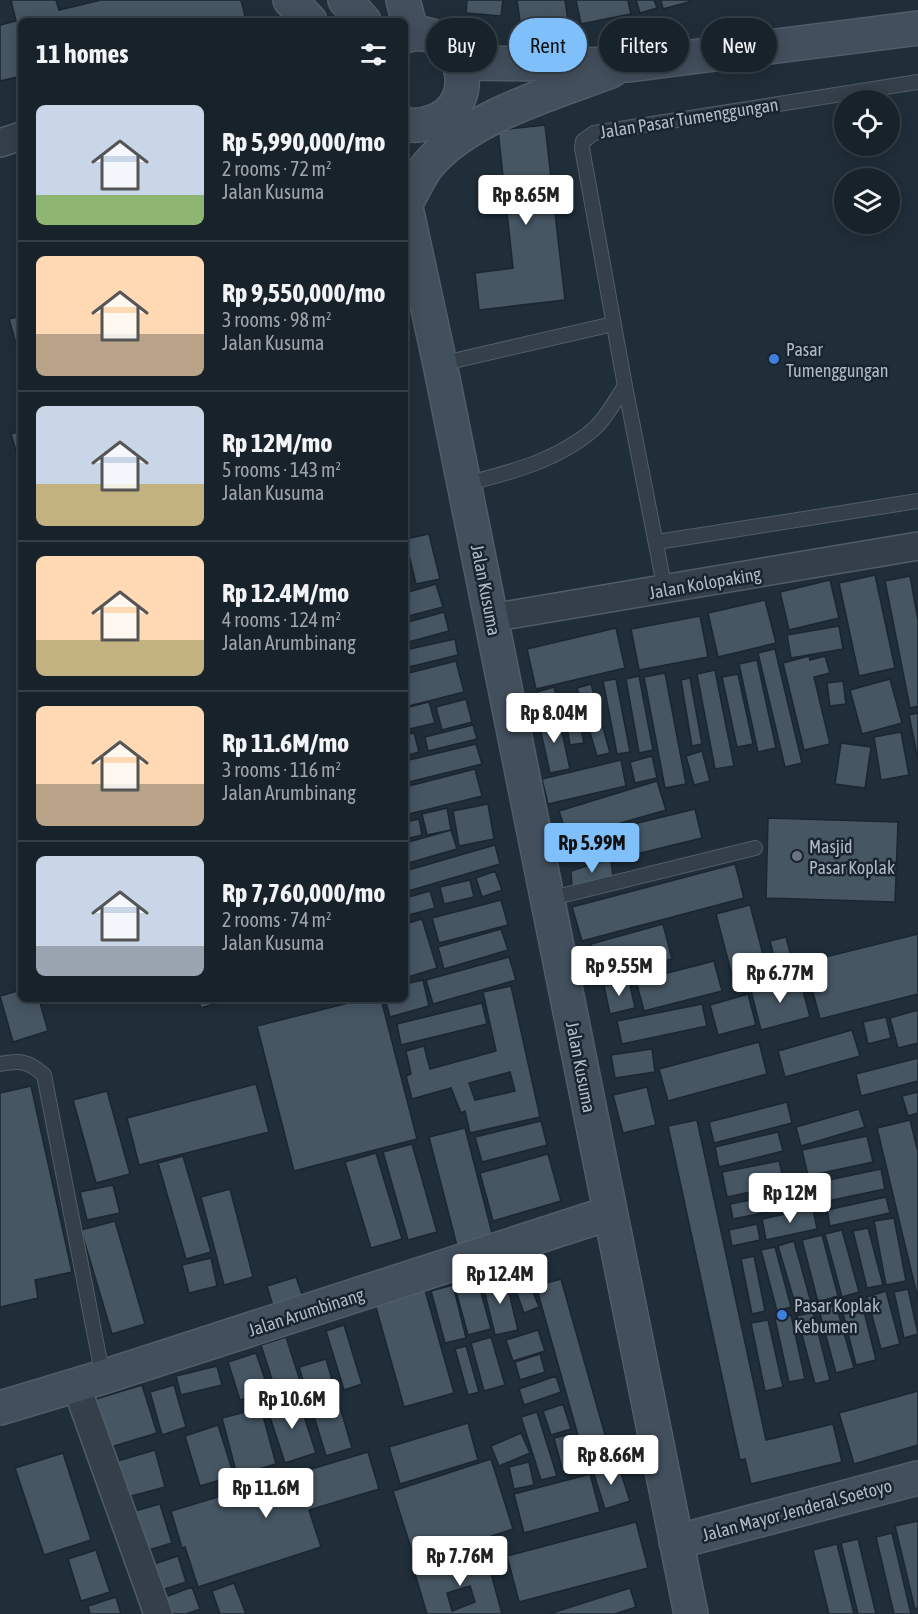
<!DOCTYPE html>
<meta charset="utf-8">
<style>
:root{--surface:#18222b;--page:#252f37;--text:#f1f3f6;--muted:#9fa4a9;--line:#363f47;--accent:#7fbffa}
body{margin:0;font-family:"Asap Condensed",sans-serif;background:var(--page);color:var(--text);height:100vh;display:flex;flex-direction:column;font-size:22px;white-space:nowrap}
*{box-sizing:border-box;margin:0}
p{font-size:20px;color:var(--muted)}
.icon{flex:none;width:33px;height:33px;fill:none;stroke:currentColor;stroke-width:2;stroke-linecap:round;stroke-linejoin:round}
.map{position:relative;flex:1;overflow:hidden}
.details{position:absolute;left:18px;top:18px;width:390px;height:984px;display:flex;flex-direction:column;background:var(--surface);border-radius:9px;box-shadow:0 3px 15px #0003,0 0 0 2px var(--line)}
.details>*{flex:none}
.top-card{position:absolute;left:426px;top:18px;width:402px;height:54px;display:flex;gap:12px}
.controls{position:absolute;left:834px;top:90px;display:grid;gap:12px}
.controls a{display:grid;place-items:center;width:66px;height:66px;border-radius:50%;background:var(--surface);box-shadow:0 3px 15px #0003,0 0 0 2px var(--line);font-size:30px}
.price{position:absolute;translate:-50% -51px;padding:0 14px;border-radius:6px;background:#fff;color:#222;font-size:20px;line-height:39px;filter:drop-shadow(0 2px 3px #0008)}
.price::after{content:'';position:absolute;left:50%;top:36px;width:18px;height:14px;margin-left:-9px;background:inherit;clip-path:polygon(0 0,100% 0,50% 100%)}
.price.active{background:var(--accent);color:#111}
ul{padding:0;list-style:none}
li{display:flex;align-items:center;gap:18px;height:150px;padding:0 18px}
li+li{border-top:2px solid var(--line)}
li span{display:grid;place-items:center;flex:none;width:168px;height:120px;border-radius:9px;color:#555}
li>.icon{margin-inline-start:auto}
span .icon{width:72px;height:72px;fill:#fffc;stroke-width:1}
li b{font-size:26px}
h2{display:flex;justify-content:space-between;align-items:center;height:72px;padding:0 18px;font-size:26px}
.tag{padding:0 21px;border-radius:27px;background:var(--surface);box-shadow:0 3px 15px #0003,0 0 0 2px var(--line);font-size:21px;line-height:54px}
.tag.active{background:var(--accent);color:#111}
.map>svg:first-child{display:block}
.building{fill:#465663;stroke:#1b2630;stroke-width:1.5;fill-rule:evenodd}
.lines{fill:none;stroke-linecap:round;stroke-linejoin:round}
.service-casing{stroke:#515d67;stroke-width:16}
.minor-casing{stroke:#515d67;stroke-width:30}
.secondary-casing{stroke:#515d67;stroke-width:36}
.service{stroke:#343f49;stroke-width:14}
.minor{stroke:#343f49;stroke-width:27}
.secondary{stroke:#424f5c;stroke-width:33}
.shop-dot{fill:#3f7fe0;stroke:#19242e;stroke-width:2}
.worship-dot{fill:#6b7280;stroke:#19242e;stroke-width:2}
.labels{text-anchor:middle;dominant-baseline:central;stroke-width:5;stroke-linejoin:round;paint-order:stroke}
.street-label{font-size:18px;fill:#aebac6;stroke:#19242e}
.poi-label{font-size:18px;fill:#aebac6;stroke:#19242e;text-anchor:start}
</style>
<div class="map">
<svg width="918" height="1614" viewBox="0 0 918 1614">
<rect width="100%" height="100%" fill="#202e39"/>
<!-- building -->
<path class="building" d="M 11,0 L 56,0 L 59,10 L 101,0 L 241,0 L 246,20 L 21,21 L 21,76 L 0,81 L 0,25 L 16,21 Z
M 467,0 L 503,0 L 501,16 L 466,13 Z
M 517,0 L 565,0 L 568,21 L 521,28 Z
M 576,0 L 628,0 L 631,14 L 581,24 Z
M 636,0 L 654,0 L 657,8 L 640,13 Z
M 661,0 L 689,0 L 689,2 L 663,9 Z
M 545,125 L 565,300 L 479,310 L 475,273 L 513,268 L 498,130 Z
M 21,316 L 21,362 L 9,319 Z
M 21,431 L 21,468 L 11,434 Z
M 429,534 L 440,579 L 416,584 L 405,539 Z
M 875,575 L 895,668 L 859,676 L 839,583 Z
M 910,576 L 918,620 L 918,706 L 910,708 L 885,581 Z
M 830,580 L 839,618 L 789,630 L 780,592 Z
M 436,584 L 443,607 L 405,617 L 405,593 Z
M 765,600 L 776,643 L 718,657 L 708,613 Z
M 444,612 L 449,631 L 405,643 L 405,623 Z
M 700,616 L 708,657 L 639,670 L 631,629 Z
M 839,626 L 843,649 L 791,658 L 787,635 Z
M 616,628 L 625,668 L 536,689 L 527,649 Z
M 455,639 L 458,655 L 405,668 L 405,650 Z
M 775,649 L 802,763 L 785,767 L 758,653 Z
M 809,656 L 810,660 L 825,656 L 830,673 L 814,677 L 830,744 L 804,750 L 783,663 Z
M 757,660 L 776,748 L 758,752 L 739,664 Z
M 456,661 L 464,692 L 405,707 L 405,674 Z
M 715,670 L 734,766 L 715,769 L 697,674 Z
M 665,673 L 686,784 L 665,788 L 644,677 Z
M 738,674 L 753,744 L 737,747 L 722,677 Z
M 639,676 L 653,750 L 639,753 L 626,679 Z
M 690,678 L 702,744 L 692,746 L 681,680 Z
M 616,679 L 630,752 L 617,754 L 603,681 Z
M 890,679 L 902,723 L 862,734 L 850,690 Z
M 843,681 L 846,704 L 830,706 L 827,683 Z
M 591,684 L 610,753 L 597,756 L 577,688 Z
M 554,687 L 559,707 L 542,712 L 537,692 Z
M 466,699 L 472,722 L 442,730 L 436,707 Z
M 429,702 L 435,723 L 405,730 L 405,708 Z
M 577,709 L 584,743 L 570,745 L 564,711 Z
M 918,713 L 918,760 L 909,715 Z
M 558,714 L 570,769 L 550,773 L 538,719 Z
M 473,725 L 477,739 L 428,751 L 425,737 Z
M 901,732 L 909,775 L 881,780 L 874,737 Z
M 414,733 L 419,752 L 405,756 L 405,735 Z
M 841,743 L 871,747 L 865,788 L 835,784 Z
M 476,744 L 482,764 L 405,783 L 405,761 Z
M 702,751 L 710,781 L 694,785 L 686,756 Z
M 652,756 L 657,778 L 635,783 L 630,762 Z
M 621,760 L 626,786 L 548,804 L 542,779 Z
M 475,769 L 482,796 L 405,815 L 405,787 Z
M 657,781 L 666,810 L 600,829 L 606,853 L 577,861 L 571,838 L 568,839 L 559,811 Z
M 488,804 L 494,839 L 459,846 L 453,811 Z
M 447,808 L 451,830 L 427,835 L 422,814 Z
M 695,809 L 702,838 L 616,859 L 609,830 Z
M 768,818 L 898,822 L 895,902 L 766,898 Z
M 419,819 L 422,835 L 405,839 L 405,822 Z
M 451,830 L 457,849 L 405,864 L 405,843 Z
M 495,845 L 500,864 L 405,892 L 405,871 Z
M 611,858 L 613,879 L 572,889 L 571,871 Z
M 735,864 L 744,898 L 582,941 L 572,907 Z
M 495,871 L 502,890 L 482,897 L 476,878 Z
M 470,880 L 474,897 L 444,904 L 440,887 Z
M 430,891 L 435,908 L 405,916 L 405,898 Z
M 501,900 L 508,925 L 439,943 L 432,918 Z
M 750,905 L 769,977 L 735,987 L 716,914 Z
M 422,919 L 437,968 L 405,978 L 405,924 Z
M 663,924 L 672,959 L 601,978 L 591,944 Z
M 501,929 L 508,950 L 444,969 L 438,947 Z
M 918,934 L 918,994 L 820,1019 L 805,962 Z
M 786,937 L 796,975 L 780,979 L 770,941 Z
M 509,957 L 516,980 L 433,1004 L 426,980 Z
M 714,961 L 722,991 L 644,1011 L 636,981 Z
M 800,979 L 810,1017 L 761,1030 L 751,991 Z
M 423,980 L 429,1006 L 390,1017 L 385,999 L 405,999 L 405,984 Z
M 629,980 L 635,1008 L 610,1014 L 604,986 Z
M 511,986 L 540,1117 L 470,1133 L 465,1111 L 461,1113 L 451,1088 L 412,1099 L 406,1076 L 411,1074 L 406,1051 L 424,1046 L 430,1069 L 496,1051 L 483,992 ZM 510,1072 L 515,1091 L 475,1100 L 469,1083 Z
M 21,990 L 21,999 L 39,999 L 48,1031 L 13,1042 L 0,996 Z
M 748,994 L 756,1025 L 718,1035 L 710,1005 Z
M 198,999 L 230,999 L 201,1008 Z
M 364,999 L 381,999 L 417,1139 L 294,1171 L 257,1026 Z
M 482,1003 L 487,1024 L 401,1045 L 397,1024 Z
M 702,1004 L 707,1026 L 622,1044 L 617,1021 Z
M 918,1010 L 918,1043 L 898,1048 L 890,1018 Z
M 886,1017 L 891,1038 L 868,1044 L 863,1022 Z
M 852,1030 L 860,1056 L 785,1077 L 778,1051 Z
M 759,1042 L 767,1074 L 668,1101 L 659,1069 Z
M 652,1049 L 655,1072 L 615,1078 L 611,1055 Z
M 918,1058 L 918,1081 L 861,1096 L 856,1074 Z
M 256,1084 L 269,1132 L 139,1165 L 127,1118 Z
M 31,1086 L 72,1272 L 35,1280 L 38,1298 L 0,1307 L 0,1093 Z
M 647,1087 L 656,1125 L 623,1133 L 613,1095 Z
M 107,1091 L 130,1174 L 96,1183 L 73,1100 Z
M 918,1092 L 918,1113 L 908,1116 L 902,1096 Z
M 787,1102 L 792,1123 L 714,1143 L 709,1122 Z
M 859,1109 L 865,1127 L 801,1146 L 796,1127 Z
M 697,1120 L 766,1440 L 833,1424 L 842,1462 L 751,1484 L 745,1459 L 740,1460 L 668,1126 Z
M 910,1120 L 918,1152 L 918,1299 L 877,1128 Z
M 541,1121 L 547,1145 L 482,1162 L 475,1137 Z
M 465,1128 L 493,1237 L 457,1246 L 429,1137 Z
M 778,1132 L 783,1151 L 719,1167 L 715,1147 Z
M 867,1136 L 873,1162 L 808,1176 L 802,1150 Z
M 412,1144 L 437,1232 L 408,1240 L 383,1152 Z
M 376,1153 L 402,1239 L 371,1248 L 345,1162 Z
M 548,1154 L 561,1201 L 493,1221 L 480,1173 Z
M 183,1156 L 211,1252 L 186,1259 L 158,1163 Z
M 779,1161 L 785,1185 L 727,1197 L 722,1172 Z
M 881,1169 L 885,1189 L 823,1202 L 819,1182 Z
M 113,1185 L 120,1213 L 87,1220 L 80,1192 Z
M 810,1188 L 813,1203 L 733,1219 L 730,1204 Z
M 230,1189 L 253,1277 L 224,1285 L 201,1197 Z
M 886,1197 L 890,1213 L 830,1226 L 827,1210 Z
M 813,1208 L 817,1229 L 766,1240 L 762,1219 Z
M 894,1218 L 906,1281 L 886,1285 L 874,1221 Z
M 115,1221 L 145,1324 L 112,1334 L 81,1230 Z
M 757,1224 L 760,1240 L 732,1246 L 729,1230 Z
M 868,1228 L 883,1285 L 867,1288 L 853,1231 Z
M 842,1230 L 859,1292 L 842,1297 L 825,1234 Z
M 822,1235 L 838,1296 L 818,1302 L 802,1240 Z
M 794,1241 L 812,1306 L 797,1310 L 778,1246 Z
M 775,1247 L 791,1307 L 777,1311 L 761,1250 Z
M 754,1256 L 765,1311 L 752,1314 L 741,1259 Z
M 211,1258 L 217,1286 L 189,1293 L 182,1265 Z
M 476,1274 L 491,1329 L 468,1335 L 453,1280 Z
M 505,1276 L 518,1330 L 495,1335 L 482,1281 Z
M 296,1277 L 303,1297 L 273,1306 L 267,1286 Z
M 527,1277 L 539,1307 L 524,1313 L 513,1283 Z
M 561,1279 L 611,1456 L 586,1464 L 536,1286 Z
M 453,1285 L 466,1338 L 445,1343 L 431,1291 Z
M 908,1289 L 918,1334 L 904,1338 L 894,1292 Z
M 425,1290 L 454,1393 L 404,1407 L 375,1304 Z
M 886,1291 L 900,1344 L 881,1349 L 867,1297 Z
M 861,1299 L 876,1360 L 856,1365 L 841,1305 Z
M 836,1305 L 854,1368 L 836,1373 L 819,1310 Z
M 813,1312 L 830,1380 L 815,1384 L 797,1316 Z
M 791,1315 L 805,1379 L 789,1382 L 775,1319 Z
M 768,1320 L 783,1387 L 765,1391 L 751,1323 Z
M 344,1325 L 362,1384 L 344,1390 L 326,1331 Z
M 538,1330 L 545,1351 L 513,1361 L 506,1340 Z
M 286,1337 L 303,1390 L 278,1398 L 261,1345 Z
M 491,1337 L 505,1385 L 484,1391 L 471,1343 Z
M 466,1346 L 479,1392 L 468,1395 L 455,1349 Z
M 256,1353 L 269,1391 L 240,1400 L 228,1362 Z
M 540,1354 L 545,1372 L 520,1380 L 515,1362 Z
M 326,1359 L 352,1448 L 326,1456 L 299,1367 Z
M 217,1366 L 222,1385 L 181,1395 L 176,1376 Z
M 556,1376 L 561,1392 L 524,1405 L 519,1389 Z
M 142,1385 L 157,1433 L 101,1450 L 86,1402 Z
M 174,1385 L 186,1427 L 162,1435 L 150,1392 Z
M 918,1391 L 918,1445 L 854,1464 L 839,1413 Z
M 298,1398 L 316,1453 L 285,1463 L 267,1408 Z
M 563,1404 L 571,1429 L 551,1435 L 543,1411 Z
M 261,1408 L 276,1464 L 237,1475 L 222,1418 Z
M 537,1412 L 557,1476 L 541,1480 L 521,1417 Z
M 468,1423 L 478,1460 L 400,1484 L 389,1447 Z
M 218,1425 L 234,1476 L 200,1486 L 185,1436 Z
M 521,1433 L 530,1453 L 499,1466 L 491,1446 Z
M 571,1434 L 579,1468 L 563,1472 L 554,1438 Z
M 155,1450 L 165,1487 L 124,1498 L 114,1462 Z
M 368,1452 L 379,1489 L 309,1510 L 321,1547 L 198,1587 L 185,1547 L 182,1548 L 171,1511 Z
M 63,1453 L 91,1540 L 44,1555 L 15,1468 Z
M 491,1459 L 513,1529 L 415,1561 L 393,1491 Z
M 529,1462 L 534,1485 L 514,1489 L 509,1467 Z
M 618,1464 L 630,1501 L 605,1509 L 593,1471 Z
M 590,1474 L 600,1512 L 524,1533 L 514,1494 Z
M 160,1504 L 172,1543 L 142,1552 L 131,1512 Z
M 918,1521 L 918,1608 L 915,1609 L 895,1526 Z
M 636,1522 L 648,1568 L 519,1602 L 507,1556 Z
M 892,1533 L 911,1614 L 894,1614 L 876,1537 Z
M 858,1539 L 876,1614 L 858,1614 L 841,1543 Z
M 837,1544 L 854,1614 L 829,1614 L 813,1550 Z
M 484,1547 L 502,1614 L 427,1614 L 415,1574 L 463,1560 L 461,1553 ZM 470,1586 L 475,1602 L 452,1611 L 447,1593 Z
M 96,1550 L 110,1592 L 81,1601 L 68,1559 Z
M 178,1556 L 186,1582 L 153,1593 L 145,1567 Z
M 234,1583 L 246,1614 L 220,1614 L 212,1591 Z
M 192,1587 L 200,1609 L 186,1614 L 165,1614 L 160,1599 Z
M 630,1588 L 636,1607 L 615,1614 L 549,1614 Z
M 116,1597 L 121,1614 L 90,1614 L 88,1606 Z"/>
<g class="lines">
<!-- service casing -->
<g class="service-casing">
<path id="service" d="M 440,364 L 613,324
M 464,484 C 510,473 559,460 595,428 C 607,417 616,399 625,386
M 657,542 L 918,501
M 665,590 L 625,386 L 582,148 L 583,141 L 594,133 L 918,82
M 548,899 L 755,848
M 0,1064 C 21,1060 28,1061 44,1075 L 103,1377"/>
</g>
<!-- minor casing -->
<g class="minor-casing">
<path id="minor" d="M 0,143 L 21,136
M 491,618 L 918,546
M 76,1385 L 158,1614"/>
</g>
<!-- secondary casing -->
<g class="secondary-casing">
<path id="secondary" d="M 290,0 L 310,21
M 345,0 L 364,21
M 403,0 L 412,34
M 405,36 C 460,19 487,104 432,122 C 423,125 414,127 405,124
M 460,63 L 629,65 L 918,28
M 405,203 L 440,364 L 691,1614
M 405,205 C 413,192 419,176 428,165 C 469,116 553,93 611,71
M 0,1408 L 103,1377 L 610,1213
M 676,1542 L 918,1478"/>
</g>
<!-- service -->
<use href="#service" class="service"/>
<!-- minor -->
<use href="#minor" class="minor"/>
<!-- secondary -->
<use href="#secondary" class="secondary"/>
</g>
<!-- markers -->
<g class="shop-dot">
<circle cx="774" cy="359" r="6"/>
<circle cx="782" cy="1315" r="6"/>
</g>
<circle class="worship-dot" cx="797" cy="856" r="6"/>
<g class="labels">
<!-- street labels -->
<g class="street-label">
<text transform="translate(689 118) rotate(-9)">Jalan Pasar Tumenggungan</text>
<text transform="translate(705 583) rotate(-10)">Jalan Kolopaking</text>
<text transform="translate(486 590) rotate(79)">Jalan Kusuma</text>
<text transform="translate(581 1067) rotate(79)">Jalan Kusuma</text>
<text transform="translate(306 1312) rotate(-18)">Jalan Arumbinang</text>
<text transform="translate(797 1510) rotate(-15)">Jalan Mayor Jenderal Soetoyo</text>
</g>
<!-- poi labels -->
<g class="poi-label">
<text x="786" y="349">Pasar<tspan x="786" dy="21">Tumenggungan</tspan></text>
<text x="809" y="846">Masjid<tspan x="809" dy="21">Pasar Koplak</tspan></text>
<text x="794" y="1305">Pasar Koplak<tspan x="794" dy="21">Kebumen</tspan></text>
</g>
</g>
</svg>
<div class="controls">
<a><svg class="icon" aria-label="locate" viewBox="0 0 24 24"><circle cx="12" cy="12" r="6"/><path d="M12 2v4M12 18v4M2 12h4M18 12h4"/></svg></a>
<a><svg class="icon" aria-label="layers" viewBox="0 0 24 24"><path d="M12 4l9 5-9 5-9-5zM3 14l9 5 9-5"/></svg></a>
</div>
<b class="price" style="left:526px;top:226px">Rp 8.65M</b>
<b class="price" style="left:554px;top:744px">Rp 8.04M</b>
<b class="price active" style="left:592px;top:874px">Rp 5.99M</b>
<b class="price" style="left:619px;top:997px">Rp 9.55M</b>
<b class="price" style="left:780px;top:1004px">Rp 6.77M</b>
<b class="price" style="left:790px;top:1224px">Rp 12M</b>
<b class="price" style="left:500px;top:1305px">Rp 12.4M</b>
<b class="price" style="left:292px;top:1430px">Rp 10.6M</b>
<b class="price" style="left:611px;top:1486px">Rp 8.66M</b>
<b class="price" style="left:266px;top:1519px">Rp 11.6M</b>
<b class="price" style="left:460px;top:1587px">Rp 7.76M</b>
<div class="top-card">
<a class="tag">Buy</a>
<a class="tag active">Rent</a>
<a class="tag">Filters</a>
<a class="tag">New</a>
</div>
<section class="details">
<h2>11 homes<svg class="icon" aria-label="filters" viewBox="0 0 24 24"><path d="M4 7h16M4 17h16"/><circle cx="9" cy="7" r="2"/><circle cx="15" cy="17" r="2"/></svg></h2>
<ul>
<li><span style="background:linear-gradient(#c9d6e8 75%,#8fb573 0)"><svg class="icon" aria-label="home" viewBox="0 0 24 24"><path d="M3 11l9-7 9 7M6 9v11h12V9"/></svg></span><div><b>Rp 5,990,000/mo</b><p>2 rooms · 72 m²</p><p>Jalan Kusuma</p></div></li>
<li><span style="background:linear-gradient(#ffd9b3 65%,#b9a48a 0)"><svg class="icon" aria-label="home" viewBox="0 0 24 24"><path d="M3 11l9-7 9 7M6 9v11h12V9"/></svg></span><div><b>Rp 9,550,000/mo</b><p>3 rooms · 98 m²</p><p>Jalan Kusuma</p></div></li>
<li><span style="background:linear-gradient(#c9d6e8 65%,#c2b280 0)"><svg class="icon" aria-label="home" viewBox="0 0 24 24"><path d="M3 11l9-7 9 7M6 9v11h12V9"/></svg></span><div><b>Rp 12M/mo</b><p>5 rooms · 143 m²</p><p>Jalan Kusuma</p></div></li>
<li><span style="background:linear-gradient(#ffd9b3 70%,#c2b280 0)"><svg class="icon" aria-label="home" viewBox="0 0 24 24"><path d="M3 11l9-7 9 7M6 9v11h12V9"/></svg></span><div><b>Rp 12.4M/mo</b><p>4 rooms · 124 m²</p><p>Jalan Arumbinang</p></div></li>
<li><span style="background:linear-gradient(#ffd9b3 65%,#b9a48a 0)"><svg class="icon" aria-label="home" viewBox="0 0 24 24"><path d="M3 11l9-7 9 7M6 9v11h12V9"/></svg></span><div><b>Rp 11.6M/mo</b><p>3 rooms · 116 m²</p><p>Jalan Arumbinang</p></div></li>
<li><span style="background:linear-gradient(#c9d6e8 75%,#9aa5b1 0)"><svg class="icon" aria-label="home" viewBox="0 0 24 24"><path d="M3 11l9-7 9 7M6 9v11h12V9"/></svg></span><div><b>Rp 7,760,000/mo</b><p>2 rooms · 74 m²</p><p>Jalan Kusuma</p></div></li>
</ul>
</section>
</div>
